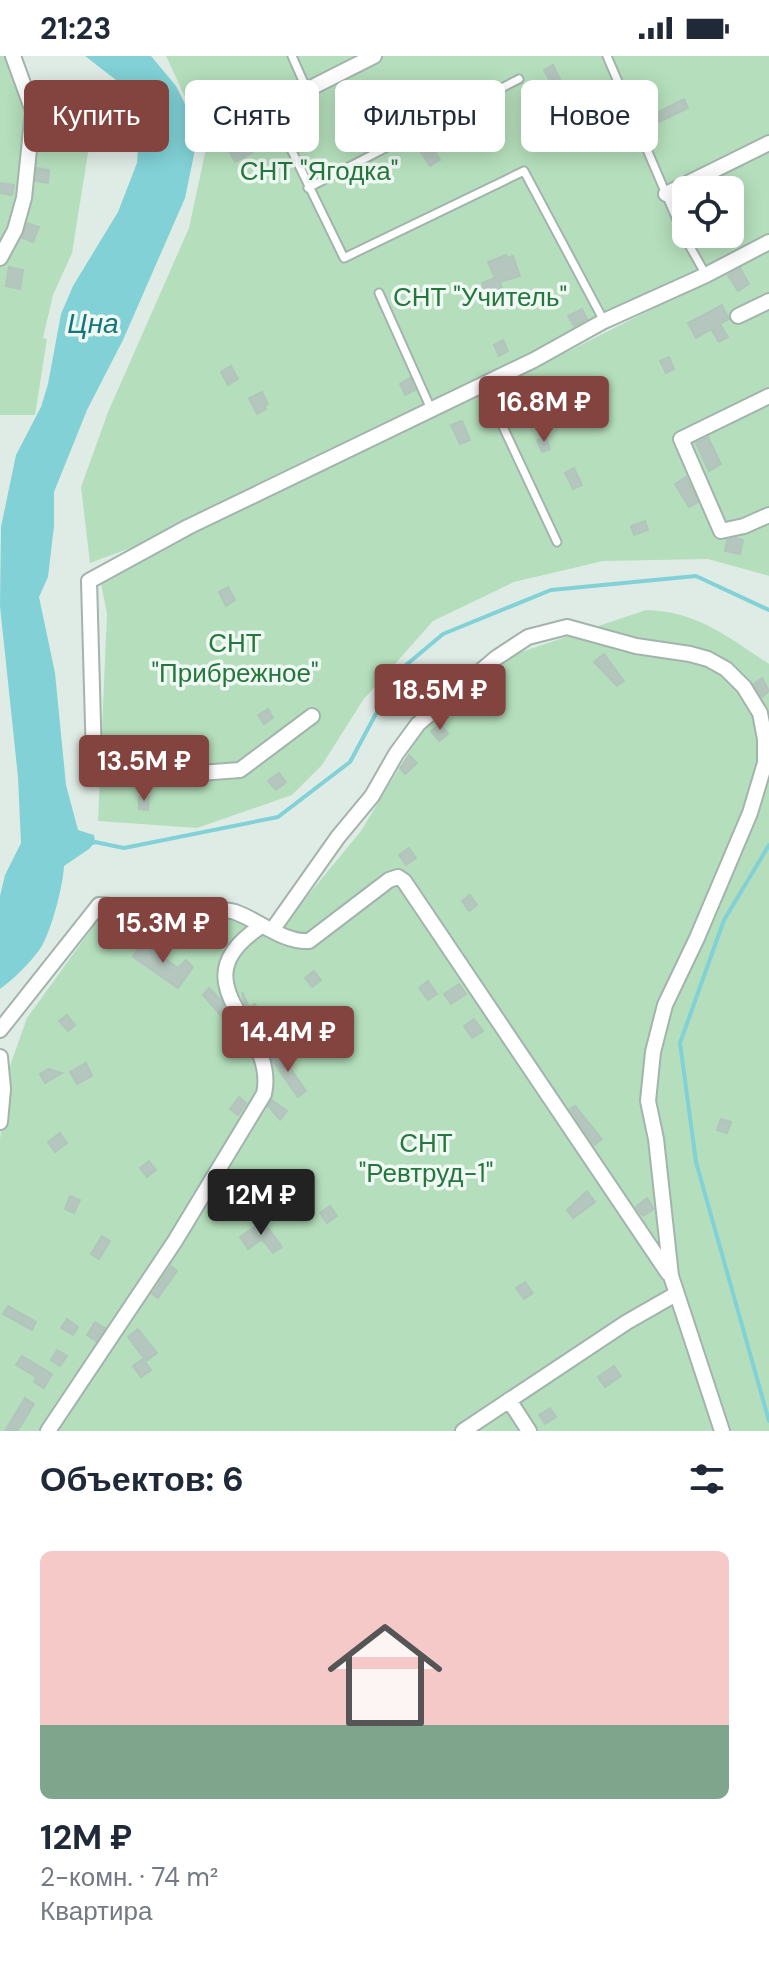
<!DOCTYPE html>
<html lang="ru">
<meta charset="utf-8">
<style>
:root{--surface:#fff;--page:#f2f2f3;--text:#1f2937;--muted:#747a83;--line:#e0e1e3;--accent:#834440}
body{margin:0;font-family:"DM Sans",sans-serif;background:var(--page);color:var(--text);height:100vh;display:flex;flex-direction:column;font-size:30px;white-space:nowrap}
*{box-sizing:border-box;margin:0}
p{font-size:26px;color:var(--muted)}
.icon{flex:none;width:44px;height:44px;fill:none;stroke:currentColor;stroke-width:2;stroke-linecap:round;stroke-linejoin:round}
.map{position:relative;height:1375px;overflow:hidden}
.panel{display:flex;flex-direction:column;background:var(--surface);flex:1}
.panel>*{flex:none}
.guide{position:absolute;left:24px;top:24px;width:722px;height:72px;display:flex;gap:16px}
.controls{position:absolute;left:672px;top:120px;display:grid;gap:16px}
.controls a{display:grid;place-items:center;width:72px;height:72px;border-radius:12px;background:var(--surface);box-shadow:0 4px 20px #0003;font-size:40px}
.price{position:absolute;translate:-50% -68px;padding:0 18px;border-radius:8px;background:var(--accent);color:#fff;font-size:26px;line-height:52px;filter:drop-shadow(0 2px 4px #0008)}
.price::after{content:'';position:absolute;left:50%;top:48px;width:24px;height:18px;margin-left:-12px;background:inherit;clip-path:polygon(0 0,100% 0,50% 100%)}
.price.on{background:#222;color:#fff}
ul{padding:0;list-style:none}
li{display:grid;align-content:center;gap:16px;height:424px;padding:0 40px}
li+li{border-top:2px solid var(--line)}
li span{display:grid;place-items:center;height:248px;border-radius:12px;color:#555}
li>.icon{margin-inline-start:auto}
span .icon{width:144px;height:144px;fill:#fffc;stroke-width:1}
li b{font-size:34px}
h2{display:flex;justify-content:space-between;align-items:center;height:96px;padding:0 40px;font-size:34px}
.tag{padding:0 28px;border-radius:12px;background:var(--surface);box-shadow:0 4px 20px #0003;font-size:28px;line-height:72px}
.tag.on{background:var(--accent);color:#fff}
.status{display:flex;justify-content:space-between;align-items:center;height:56px;padding:0 40px;background:var(--surface);direction:ltr}
.status svg{height:22px;fill:currentColor}
.map>svg:first-child{display:block}
.green{fill:#b5dfbc;fill-rule:evenodd}
.water{fill:#81d1d6}
.lines{fill:none;stroke-linecap:round;stroke-linejoin:round}
.stream{stroke:#81d1d6;stroke-width:4}
.building{fill:#b4c6bd;stroke:#b1c6bb;stroke-width:2}
.service-casing{stroke:#a2b4ac;stroke-width:11}
.minor-casing{stroke:#a2b4ac;stroke-width:18}
.service{stroke:#fff;stroke-width:7}
.minor{stroke:#fff;stroke-width:14}
.labels{text-anchor:middle;dominant-baseline:central;stroke-width:7;stroke-linejoin:round;paint-order:stroke}
.park-label{font-size:26px;fill:#26773d;stroke:#eff8f3}
.water-label{font-size:28px;font-style:italic;fill:#14767d;stroke:#eff8f3}
</style>
<div class="status"><b>21:23</b><svg viewBox="0 0 49 12"><path d="M0 12V9h3v3zM5 12V6h3v6zM10 12V3h3v9zM15 12V0h3v12zM26 1h20v11H26zM47 4h2v5h-2z"/></svg></div>
<div class="map">
<svg width="769" height="1375" viewBox="0 0 769 1375">
<rect width="100%" height="100%" fill="#dfece5"/>
<!-- green -->
<path class="green" d="M 0,0 L 16,0 L 31,25 L 30,62 L 92,72 L 72,197 L 53,239 L 43,282 L 47,283 L 35,359 L 0,359 Z
M 166,0 L 769,0 L 769,180 L 136,490 L 90,507 L 81,431 L 108,356 L 189,172 L 207,88 ZM 686,134 L 730,134 L 730,178 L 686,178 Z
M 769,194 L 769,520 L 708,503 L 603,505 L 514,526 L 433,565 L 363,644 L 322,709 L 292,739 L 197,772 L 98,765 L 107,558 L 100,522 L 519,320 Z
M 646,554 C 697,555 728,581 769,608 L 769,1375 L 0,1375 L 0,1084 L 5,1024 L 27,962 L 97,865 L 118,856 L 222,849 L 281,872 L 361,775 L 424,671 L 465,632 L 512,599 Z"/>
<!-- water -->
<path class="water" d="M 85,0 L 151,0 L 176,30 L 187,52 L 196,89 L 185,142 L 123,284 L 87,354 L 54,436 L 54,470 L 48,521 L 39,541 L 55,617 L 66,729 L 78,774 L 94,779 L 95,786 L 89,793 L 64,810 C 63,830 51,877 40,893 C 29,908 15,922 0,933 L 0,840 L 5,819 L 21,787 L 18,721 L 0,550 L 1,471 L 16,399 L 41,351 L 48,328 L 61,258 L 73,230 L 118,156 L 137,107 L 139,78 L 127,41 L 116,24 Z"/>
<g class="lines">
<!-- stream -->
<path class="stream" d="M 90,788 L 95,786 L 124,792 L 278,761 L 350,706 L 399,615 L 443,578 L 551,534 L 696,520 L 769,554
M 769,789 L 724,864 L 680,987 L 696,1106 L 769,1365"/>
</g>
<!-- building -->
<path class="building" d="M 553,9 L 574,53 L 567,57 L 562,48 L 558,50 L 552,38 L 556,36 L 544,14 Z
M 684,43 L 688,52 L 653,69 L 649,61 Z
M 241,75 L 252,97 L 235,106 L 223,83 Z
M 582,77 L 588,88 L 579,93 L 573,82 Z
M 432,90 L 440,104 L 430,110 L 421,96 Z
M 37,112 L 49,114 L 48,127 L 36,125 Z
M 0,127 L 14,129 L 12,139 L 0,137 Z
M 27,167 L 39,171 L 33,186 L 22,182 Z
M 506,199 L 507,202 L 513,200 L 520,220 L 500,226 L 502,232 L 486,239 L 482,227 L 495,222 L 488,206 Z
M 9,211 L 23,214 L 20,233 L 6,230 Z
M 740,212 L 749,228 L 738,235 L 728,219 Z
M 722,249 L 729,263 L 720,268 L 728,281 L 719,286 L 711,273 L 696,282 L 688,267 Z
M 582,253 L 587,263 L 574,270 L 568,260 Z
M 503,284 L 508,295 L 499,300 L 494,289 Z
M 669,301 L 674,313 L 666,317 L 660,305 Z
M 231,310 L 238,323 L 228,329 L 221,316 Z
M 410,322 L 415,334 L 405,339 L 400,328 Z
M 509,328 L 514,338 L 499,345 L 494,335 Z
M 262,336 L 268,348 L 265,350 L 266,353 L 257,358 L 249,342 Z
M 462,365 L 470,384 L 460,388 L 451,369 Z
M 546,381 L 550,393 L 542,396 L 537,384 Z
M 708,381 L 721,408 L 709,415 L 696,387 Z
M 574,412 L 582,429 L 573,433 L 565,417 Z
M 686,421 L 698,446 L 689,451 L 675,428 Z
M 645,465 L 648,474 L 634,479 L 631,470 Z
M 735,482 L 743,484 L 740,498 L 725,495 L 727,484 Z
M 228,531 L 235,544 L 226,550 L 219,536 Z
M 604,598 L 624,625 L 617,630 L 594,606 Z
M 762,622 L 769,635 L 762,641 L 754,628 Z
M 268,653 L 273,662 L 264,668 L 258,659 Z
M 441,668 L 448,678 L 439,685 L 431,675 Z
M 409,699 L 417,707 L 405,718 L 400,712 Z
M 279,717 L 286,726 L 276,734 L 268,725 Z
M 139,741 L 149,741 L 148,754 L 139,753 Z
M 409,792 L 416,802 L 406,809 L 399,799 Z
M 470,839 L 477,849 L 469,855 L 462,845 Z
M 142,886 L 178,912 L 186,904 L 193,911 L 178,932 L 133,901 Z
M 314,915 L 321,924 L 312,931 L 305,922 Z
M 428,925 L 437,938 L 428,944 L 419,932 Z
M 459,928 L 466,938 L 451,948 L 444,938 Z
M 209,932 L 221,944 L 240,982 L 203,939 Z
M 242,936 L 249,951 L 255,948 L 261,958 L 256,960 L 268,976 L 262,980 L 244,947 Z
M 67,959 L 75,969 L 68,975 L 59,965 Z
M 474,963 L 483,975 L 472,982 L 464,970 Z
M 276,997 L 280,997 L 306,1035 L 298,1041 L 273,1006 L 271,1002 Z
M 86,1007 L 92,1020 L 77,1028 L 70,1016 Z
M 48,1013 L 62,1017 L 45,1027 L 40,1018 Z
M 239,1041 L 246,1047 L 238,1059 L 230,1053 Z
M 272,1044 L 287,1055 L 280,1064 L 268,1050 Z
M 575,1050 L 602,1083 L 594,1089 L 570,1053 Z
M 721,1063 L 731,1066 L 727,1077 L 717,1074 Z
M 60,1077 L 67,1087 L 55,1096 L 48,1086 Z
M 149,1105 L 156,1114 L 147,1121 L 140,1112 Z
M 587,1135 L 595,1146 L 573,1162 L 567,1154 Z
M 224,1138 L 234,1140 L 230,1154 L 220,1151 Z
M 70,1140 L 80,1144 L 74,1157 L 65,1153 Z
M 647,1142 L 654,1153 L 643,1160 L 636,1151 Z
M 330,1150 L 337,1160 L 327,1167 L 320,1157 Z
M 263,1165 L 282,1191 L 273,1197 L 262,1183 L 248,1193 L 240,1181 Z
M 102,1180 L 110,1185 L 99,1203 L 91,1198 Z
M 171,1210 L 177,1215 L 158,1242 L 152,1238 Z
M 525,1226 L 533,1237 L 524,1243 L 516,1232 Z
M 8,1250 L 36,1266 L 32,1274 L 3,1258 Z
M 67,1263 L 78,1271 L 73,1279 L 61,1272 Z
M 95,1266 L 105,1272 L 96,1285 L 87,1279 Z
M 138,1273 L 157,1297 L 146,1305 L 128,1281 Z
M 57,1294 L 67,1300 L 60,1310 L 51,1304 Z
M 22,1300 L 52,1318 L 44,1332 L 34,1326 L 36,1321 L 16,1309 Z
M 143,1303 L 151,1314 L 141,1321 L 133,1310 Z
M 614,1310 L 621,1320 L 605,1331 L 598,1321 Z
M 25,1342 L 34,1348 L 27,1360 L 17,1375 L 5,1375 Z
M 550,1352 L 556,1361 L 545,1368 L 539,1359 Z"/>
<g class="lines">
<!-- service casing -->
<g class="service-casing">
<path id="service" d="M 292,0 L 307,34
M 607,0 L 684,180 L 706,219
M 271,52 L 344,202 L 524,115 L 604,265
M 308,132 L 519,23
M 379,237 L 431,353
M 483,328 L 557,486"/>
</g>
<!-- minor casing -->
<g class="minor-casing">
<path id="minor" d="M 204,80 L 271,52 L 374,0
M 666,138 L 769,87
M 0,202 L 15,174 L 24,142 L 33,55 L 13,0
M 738,260 L 769,245
M 769,340 L 681,383 L 721,475 L 744,470 L 769,459
M 312,660 L 240,714 L 173,719 L 94,704 L 89,525 L 188,471 L 534,304 L 604,265 L 706,219 L 769,186
M 273,873 L 338,781 L 372,740 L 396,698 L 418,668 L 496,602 L 528,581 L 567,571 L 636,590 L 690,598 L 708,603 L 726,613 L 744,631 L 760,657 L 765,683 L 765,707 L 750,757 L 697,882 L 665,949 L 653,996 L 648,1045 L 656,1083 L 671,1220 L 722,1375
M 0,974 L 99,849 C 130,851 161,854 192,855 C 205,856 223,852 235,856 C 258,864 284,887 309,885 L 389,824 L 398,821 L 404,825 L 668,1217
M 0,1001 L 3,1033 L 0,1066
M 509,1344 L 529,1375
M 48,1375 L 175,1185 L 264,1038 C 279,971 173,929 260,871
M 463,1375 L 627,1266 L 676,1238"/>
</g>
<!-- service -->
<use href="#service" class="service"/>
<!-- minor -->
<use href="#minor" class="minor"/>
</g>
<g class="labels">
<!-- park labels -->
<g class="park-label">
<text x="319" y="115">СНТ "Ягодка"</text>
<text x="480" y="241">СНТ "Учитель"</text>
<text x="235" y="587">СНТ<tspan x="235" dy="30">"Прибрежное"</tspan></text>
<text x="426" y="1087">СНТ<tspan x="426" dy="30">"Ревтруд-1"</tspan></text>
</g>
<!-- water labels -->
<g class="water-label">
<text x="93" y="267">Цна</text>
</g>
</g>
</svg>
<div class="controls">
<a><svg class="icon" aria-label="locate" viewBox="0 0 24 24"><circle cx="12" cy="12" r="6"/><path d="M12 2v4M12 18v4M2 12h4M18 12h4"/></svg></a>
</div>
<b class="price" style="left:544px;top:388px">16.8M ₽</b>
<b class="price" style="left:440px;top:676px">18.5M ₽</b>
<b class="price" style="left:144px;top:747px">13.5M ₽</b>
<b class="price" style="left:163px;top:909px">15.3M ₽</b>
<b class="price" style="left:288px;top:1018px">14.4M ₽</b>
<b class="price on" style="left:261px;top:1181px">12M ₽</b>
<div class="guide">
<a class="tag on">Купить</a>
<a class="tag">Снять</a>
<a class="tag">Фильтры</a>
<a class="tag">Новое</a>
</div>
</div>
<section class="panel">
<h2>Объектов: 6<svg class="icon" aria-label="filters" viewBox="0 0 24 24"><path d="M4 7h16M4 17h16"/><circle cx="9" cy="7" r="2"/><circle cx="15" cy="17" r="2"/></svg></h2>
<ul>
<li><span style="background:linear-gradient(#f6c9c9 70%,#7fa58c 0)"><svg class="icon" aria-label="home" viewBox="0 0 24 24"><path d="M3 11l9-7 9 7M6 9v11h12V9"/></svg></span><div><b>12M ₽</b><p>2-комн. · 74 m²</p><p>Квартира</p></div></li>
</ul>
</section>
